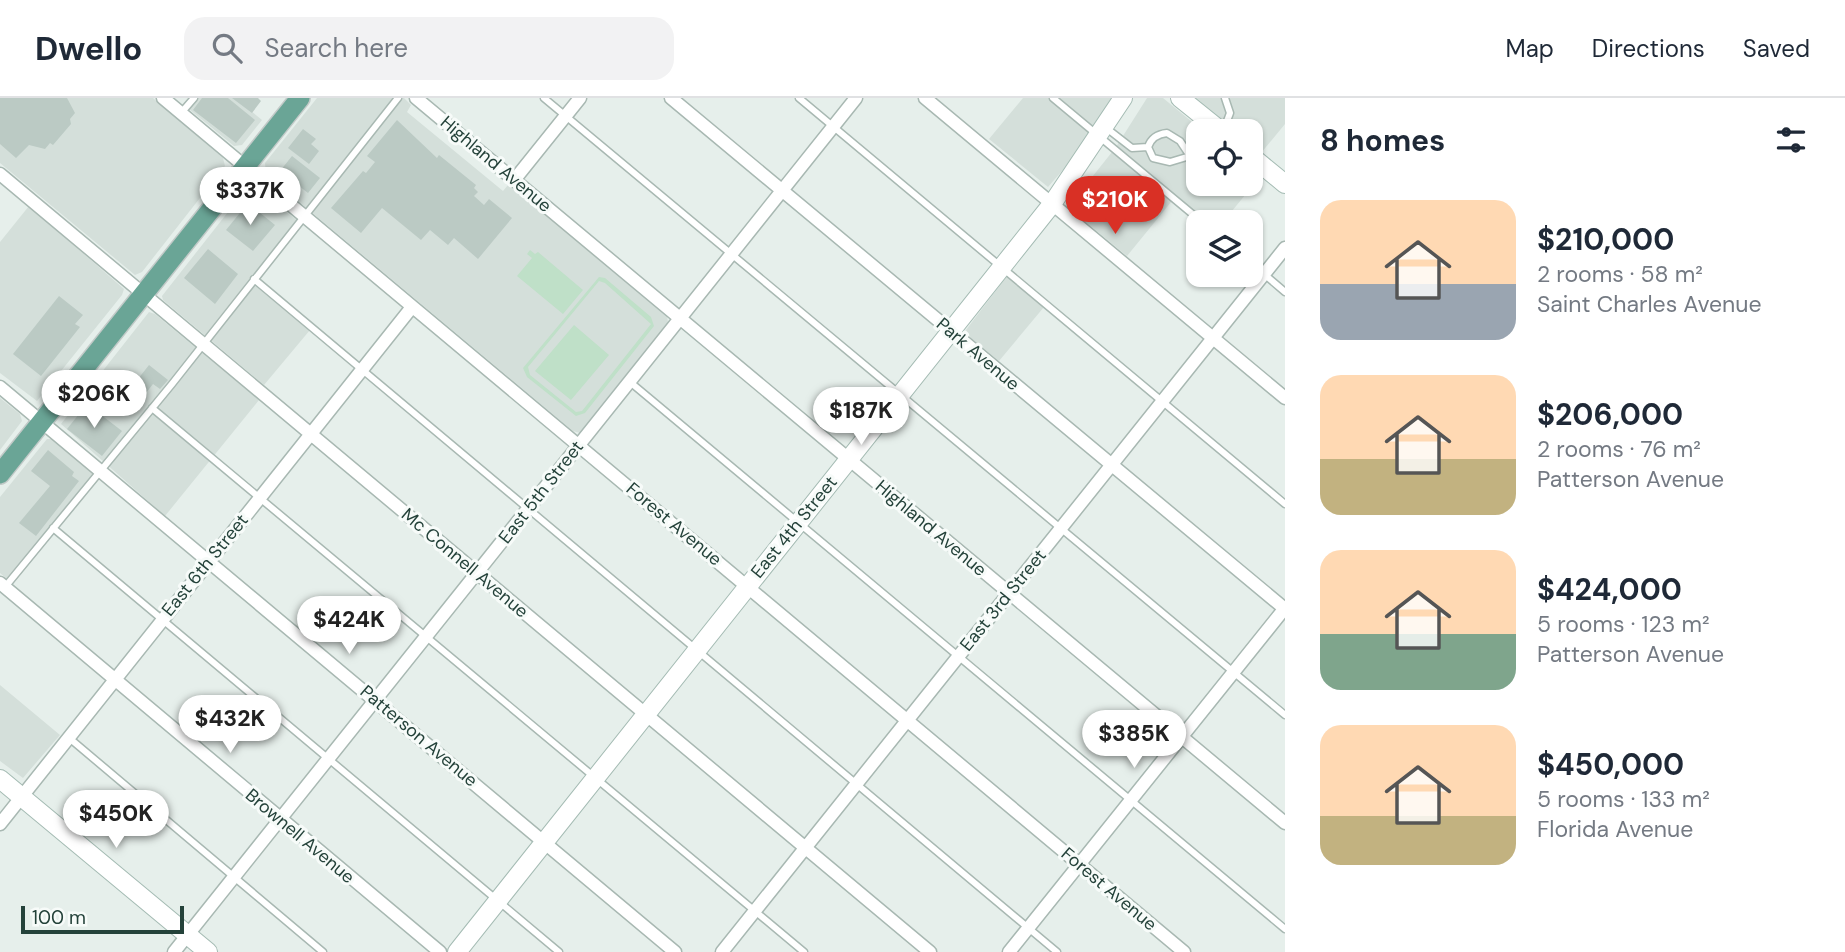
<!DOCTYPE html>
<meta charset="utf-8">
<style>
:root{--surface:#fff;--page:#f2f2f3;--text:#1f2937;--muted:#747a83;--line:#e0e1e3;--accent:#d93025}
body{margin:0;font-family:"DM Sans",sans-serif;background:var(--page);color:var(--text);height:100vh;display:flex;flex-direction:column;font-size:26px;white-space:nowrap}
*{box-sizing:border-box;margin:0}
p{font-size:23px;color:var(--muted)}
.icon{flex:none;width:38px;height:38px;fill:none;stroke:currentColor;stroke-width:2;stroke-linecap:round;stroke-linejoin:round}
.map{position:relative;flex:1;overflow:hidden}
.panel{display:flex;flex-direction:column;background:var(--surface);width:560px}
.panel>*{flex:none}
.fabs{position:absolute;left:1186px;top:21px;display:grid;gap:14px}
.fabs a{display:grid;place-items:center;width:77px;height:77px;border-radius:14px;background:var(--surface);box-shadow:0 2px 5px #0004;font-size:35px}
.scale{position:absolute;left:21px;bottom:18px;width:163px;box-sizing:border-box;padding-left:7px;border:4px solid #24423a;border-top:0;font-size:19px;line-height:24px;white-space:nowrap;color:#24423a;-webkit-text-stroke:5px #f7fbf9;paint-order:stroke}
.price{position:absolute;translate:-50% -60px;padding:0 16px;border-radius:24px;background:#fff;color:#222;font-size:23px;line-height:46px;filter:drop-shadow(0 2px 4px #0008)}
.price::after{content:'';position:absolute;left:50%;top:42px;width:21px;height:16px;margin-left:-10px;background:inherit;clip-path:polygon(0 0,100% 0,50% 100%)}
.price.current{background:var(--accent);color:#fff}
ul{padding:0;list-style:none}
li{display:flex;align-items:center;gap:21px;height:175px;padding:0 35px}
li span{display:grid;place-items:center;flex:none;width:196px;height:140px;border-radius:21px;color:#555}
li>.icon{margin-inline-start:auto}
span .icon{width:84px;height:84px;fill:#fffc;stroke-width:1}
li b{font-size:30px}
h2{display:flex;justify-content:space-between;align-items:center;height:84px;padding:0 35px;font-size:30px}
header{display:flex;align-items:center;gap:42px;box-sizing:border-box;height:98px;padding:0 35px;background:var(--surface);border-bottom:2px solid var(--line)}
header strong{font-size:33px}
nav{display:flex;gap:38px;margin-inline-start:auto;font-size:24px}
.search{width:490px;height:63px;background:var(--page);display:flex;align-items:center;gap:18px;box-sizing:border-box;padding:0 24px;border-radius:21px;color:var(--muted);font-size:26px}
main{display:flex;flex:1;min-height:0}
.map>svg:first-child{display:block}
.built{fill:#d4dfda}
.green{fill:#bfe0c8;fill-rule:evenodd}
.building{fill:#bbcac4}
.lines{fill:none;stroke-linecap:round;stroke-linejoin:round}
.lane-casing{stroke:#a8b8b2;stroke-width:9}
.street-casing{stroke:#a8b8b2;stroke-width:15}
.secondary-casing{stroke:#a4bbb3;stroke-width:20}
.primary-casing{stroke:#c2cac8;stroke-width:22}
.lane{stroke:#fff;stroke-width:6}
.street{stroke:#fff;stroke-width:12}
.secondary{stroke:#fff;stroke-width:18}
.primary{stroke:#6aa596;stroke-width:19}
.labels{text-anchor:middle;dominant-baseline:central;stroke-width:6;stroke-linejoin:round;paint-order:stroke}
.street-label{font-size:18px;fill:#24423a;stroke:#f7fbf9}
</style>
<header>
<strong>Dwello</strong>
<div class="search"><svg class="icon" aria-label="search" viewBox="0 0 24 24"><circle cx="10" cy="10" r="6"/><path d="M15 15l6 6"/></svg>Search here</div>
<nav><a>Map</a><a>Directions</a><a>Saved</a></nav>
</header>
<main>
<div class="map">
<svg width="1285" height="854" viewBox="0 0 1285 854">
<rect width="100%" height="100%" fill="#e6efeb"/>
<!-- built -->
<path class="built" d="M 0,0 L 153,0 L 223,60 L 225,68 L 142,174 L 135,177 L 0,65 Z
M 189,0 L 235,0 L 262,22 L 242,47 L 234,48 L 184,7 Z
M 317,0 L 404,0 L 411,7 L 407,14 L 503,93 L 508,87 L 513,89 L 667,217 L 668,225 L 580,335 L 573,333 L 266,76 L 265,65 Z
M 1023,0 L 1113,0 L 1075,58 L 1048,89 L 989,41 Z
M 1147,0 L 1163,0 L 1203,33 L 1199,33 L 1199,86 L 1251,86 L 1251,73 L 1259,80 L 1223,124 L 1209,124 L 1176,98 L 1127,158 L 1076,116 L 1073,108 L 1077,98 L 1116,49 Z
M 1193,0 L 1285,0 L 1285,26 L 1261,55 L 1251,47 L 1251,33 L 1234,33 Z
M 250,86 L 302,126 L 254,185 L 310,232 L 264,287 L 163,202 L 162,198 Z
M 29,108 L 124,191 L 122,197 L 37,303 L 0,275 L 0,144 Z
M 1007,178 L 1044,209 L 999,263 L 971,240 L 966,232 Z
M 149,214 L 155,216 L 259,302 L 165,418 L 61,326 Z
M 0,300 L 20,316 L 22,323 L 0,352 Z
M 47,341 L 52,341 L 99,380 L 13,486 L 0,475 L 0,399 Z
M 0,587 L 60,637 L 23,680 L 0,663 Z"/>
<!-- green -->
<path class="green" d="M 530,152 L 535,156 L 538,154 L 583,192 L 563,216 L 517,178 L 532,160 L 527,156 Z
M 599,179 L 605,180 L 651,219 L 654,228 L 585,315 L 576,318 L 527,279 L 523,270 ZM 599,183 L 605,185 L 651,226 L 582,313 L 576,314 L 530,277 L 528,269 Z
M 574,227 L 609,257 L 571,302 L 535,273 Z"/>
<!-- building -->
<path class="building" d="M 0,0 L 67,0 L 75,15 L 70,21 L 71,26 L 53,47 L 50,45 L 45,51 L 29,47 L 16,60 L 0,46 Z
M 202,0 L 228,0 L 255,22 L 236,45 L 193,12 Z
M 232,0 L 258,0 L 261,3 L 252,15 Z
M 397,22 L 437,60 L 439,57 L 476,87 L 474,90 L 478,94 L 474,98 L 484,107 L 489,101 L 512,120 L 478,161 L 454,140 L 448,147 L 430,132 L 421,142 L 382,110 L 361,135 L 331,110 L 363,73 L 366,75 L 375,64 L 367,58 Z
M 303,31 L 316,41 L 311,46 L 319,53 L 309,66 L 288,50 Z
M 292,58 L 320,80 L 308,95 L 280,73 Z
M 248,105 L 275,127 L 253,153 L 226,132 Z
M 208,151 L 238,176 L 215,206 L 184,180 Z
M 59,198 L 83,217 L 75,226 L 80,229 L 41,278 L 13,256 Z
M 149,267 L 168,282 L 160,291 L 153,286 L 138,305 L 122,293 L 130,283 L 134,286 Z
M 87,306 L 122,333 L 102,358 L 67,331 Z
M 48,352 L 74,374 L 72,378 L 79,383 L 36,438 L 19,425 L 50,388 L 31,373 Z"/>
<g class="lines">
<!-- lane casing -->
<g class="lane-casing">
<path id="lane" d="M 544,0 L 1285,617
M 799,0 L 1285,406
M 1053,0 L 1202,124
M 181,15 L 194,0
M 1105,29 L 1132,50 L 1148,49
M 1224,31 L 1230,15 L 1225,0
M 1167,35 L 1180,43 L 1190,58 L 1170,64 L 1153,60 L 1148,49 C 1151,40 1157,36 1167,35 Z
M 1251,165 L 1285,194
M 254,181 L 1057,854
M 630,284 L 1285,831
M 152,310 L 804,854
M 53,430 L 559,854
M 5,489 L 172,286 L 398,0
M 68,639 L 323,854"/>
</g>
<!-- street casing -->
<g class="street-casing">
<path id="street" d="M 163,0 L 1184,854
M 416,0 L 1285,725
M 671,0 L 1285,511
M 925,0 L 1285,300
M 0,76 L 930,854
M 515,81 L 580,0
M 0,289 L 675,854
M 0,485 L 440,854
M 0,726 L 412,209
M 174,854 L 856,0
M 722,854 L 1285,150
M 1009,854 L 1285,510"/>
</g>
<!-- secondary casing -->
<g class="secondary-casing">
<path id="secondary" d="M 1180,0 L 1221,33
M 1251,58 L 1285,86
M 0,681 L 208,854
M 457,854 L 1052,106 L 1123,0"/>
</g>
<!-- primary casing -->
<g class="primary-casing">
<path id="primary" d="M 0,376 L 300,0"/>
</g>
<!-- lane -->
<use href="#lane" class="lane"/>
<!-- street -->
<use href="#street" class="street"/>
<!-- secondary -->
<use href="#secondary" class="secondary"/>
<!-- primary -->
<use href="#primary" class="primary"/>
</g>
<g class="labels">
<!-- street labels -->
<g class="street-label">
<text transform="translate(496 66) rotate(40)">Highland Avenue</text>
<text transform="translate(978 256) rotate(40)">Park Avenue</text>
<text transform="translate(541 394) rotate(-52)">East 5th Street</text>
<text transform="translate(674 426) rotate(40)">Forest Avenue</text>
<text transform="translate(794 429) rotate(-51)">East 4th Street</text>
<text transform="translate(931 430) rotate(40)">Highland Avenue</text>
<text transform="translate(465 465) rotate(40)">Mc Connell Avenue</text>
<text transform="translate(205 467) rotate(-51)">East 6th Street</text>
<text transform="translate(1003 502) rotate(-51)">East 3rd Street</text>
<text transform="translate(419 638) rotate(40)">Patterson Avenue</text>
<text transform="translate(300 738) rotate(40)">Brownell Avenue</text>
<text transform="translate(1109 791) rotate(40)">Forest Avenue</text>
</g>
</g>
</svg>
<div class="fabs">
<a><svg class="icon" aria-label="locate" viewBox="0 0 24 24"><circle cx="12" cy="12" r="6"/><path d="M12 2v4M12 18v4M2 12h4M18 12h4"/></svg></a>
<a><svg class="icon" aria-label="layers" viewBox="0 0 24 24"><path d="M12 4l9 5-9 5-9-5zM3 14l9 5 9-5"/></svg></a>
</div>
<div class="scale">100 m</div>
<b class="price" style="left:250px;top:129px">$337K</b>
<b class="price current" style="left:1115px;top:138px">$210K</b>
<b class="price" style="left:94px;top:332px">$206K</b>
<b class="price" style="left:861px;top:349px">$187K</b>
<b class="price" style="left:349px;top:558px">$424K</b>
<b class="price" style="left:230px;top:657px">$432K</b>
<b class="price" style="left:1134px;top:672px">$385K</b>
<b class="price" style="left:116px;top:752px">$450K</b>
</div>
<section class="panel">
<h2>8 homes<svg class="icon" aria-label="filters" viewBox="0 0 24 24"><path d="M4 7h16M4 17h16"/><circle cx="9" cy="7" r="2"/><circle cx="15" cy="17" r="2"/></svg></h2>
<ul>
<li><span style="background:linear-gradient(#ffd9b3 60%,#9aa5b1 0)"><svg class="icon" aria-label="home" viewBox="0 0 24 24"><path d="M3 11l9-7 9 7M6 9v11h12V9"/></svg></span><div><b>$210,000</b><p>2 rooms · 58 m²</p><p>Saint Charles Avenue</p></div></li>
<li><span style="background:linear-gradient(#ffd9b3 60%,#c2b280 0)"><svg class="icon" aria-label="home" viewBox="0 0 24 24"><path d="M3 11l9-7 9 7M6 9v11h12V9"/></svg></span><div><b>$206,000</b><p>2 rooms · 76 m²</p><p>Patterson Avenue</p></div></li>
<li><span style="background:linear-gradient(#ffd9b3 60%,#7fa58c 0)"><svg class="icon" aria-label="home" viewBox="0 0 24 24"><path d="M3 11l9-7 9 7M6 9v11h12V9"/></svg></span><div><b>$424,000</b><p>5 rooms · 123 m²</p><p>Patterson Avenue</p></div></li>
<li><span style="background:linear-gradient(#ffd9b3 65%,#c2b280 0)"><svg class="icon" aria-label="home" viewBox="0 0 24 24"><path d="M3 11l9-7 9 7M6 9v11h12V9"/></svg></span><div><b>$450,000</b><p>5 rooms · 133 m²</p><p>Florida Avenue</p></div></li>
</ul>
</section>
</main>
